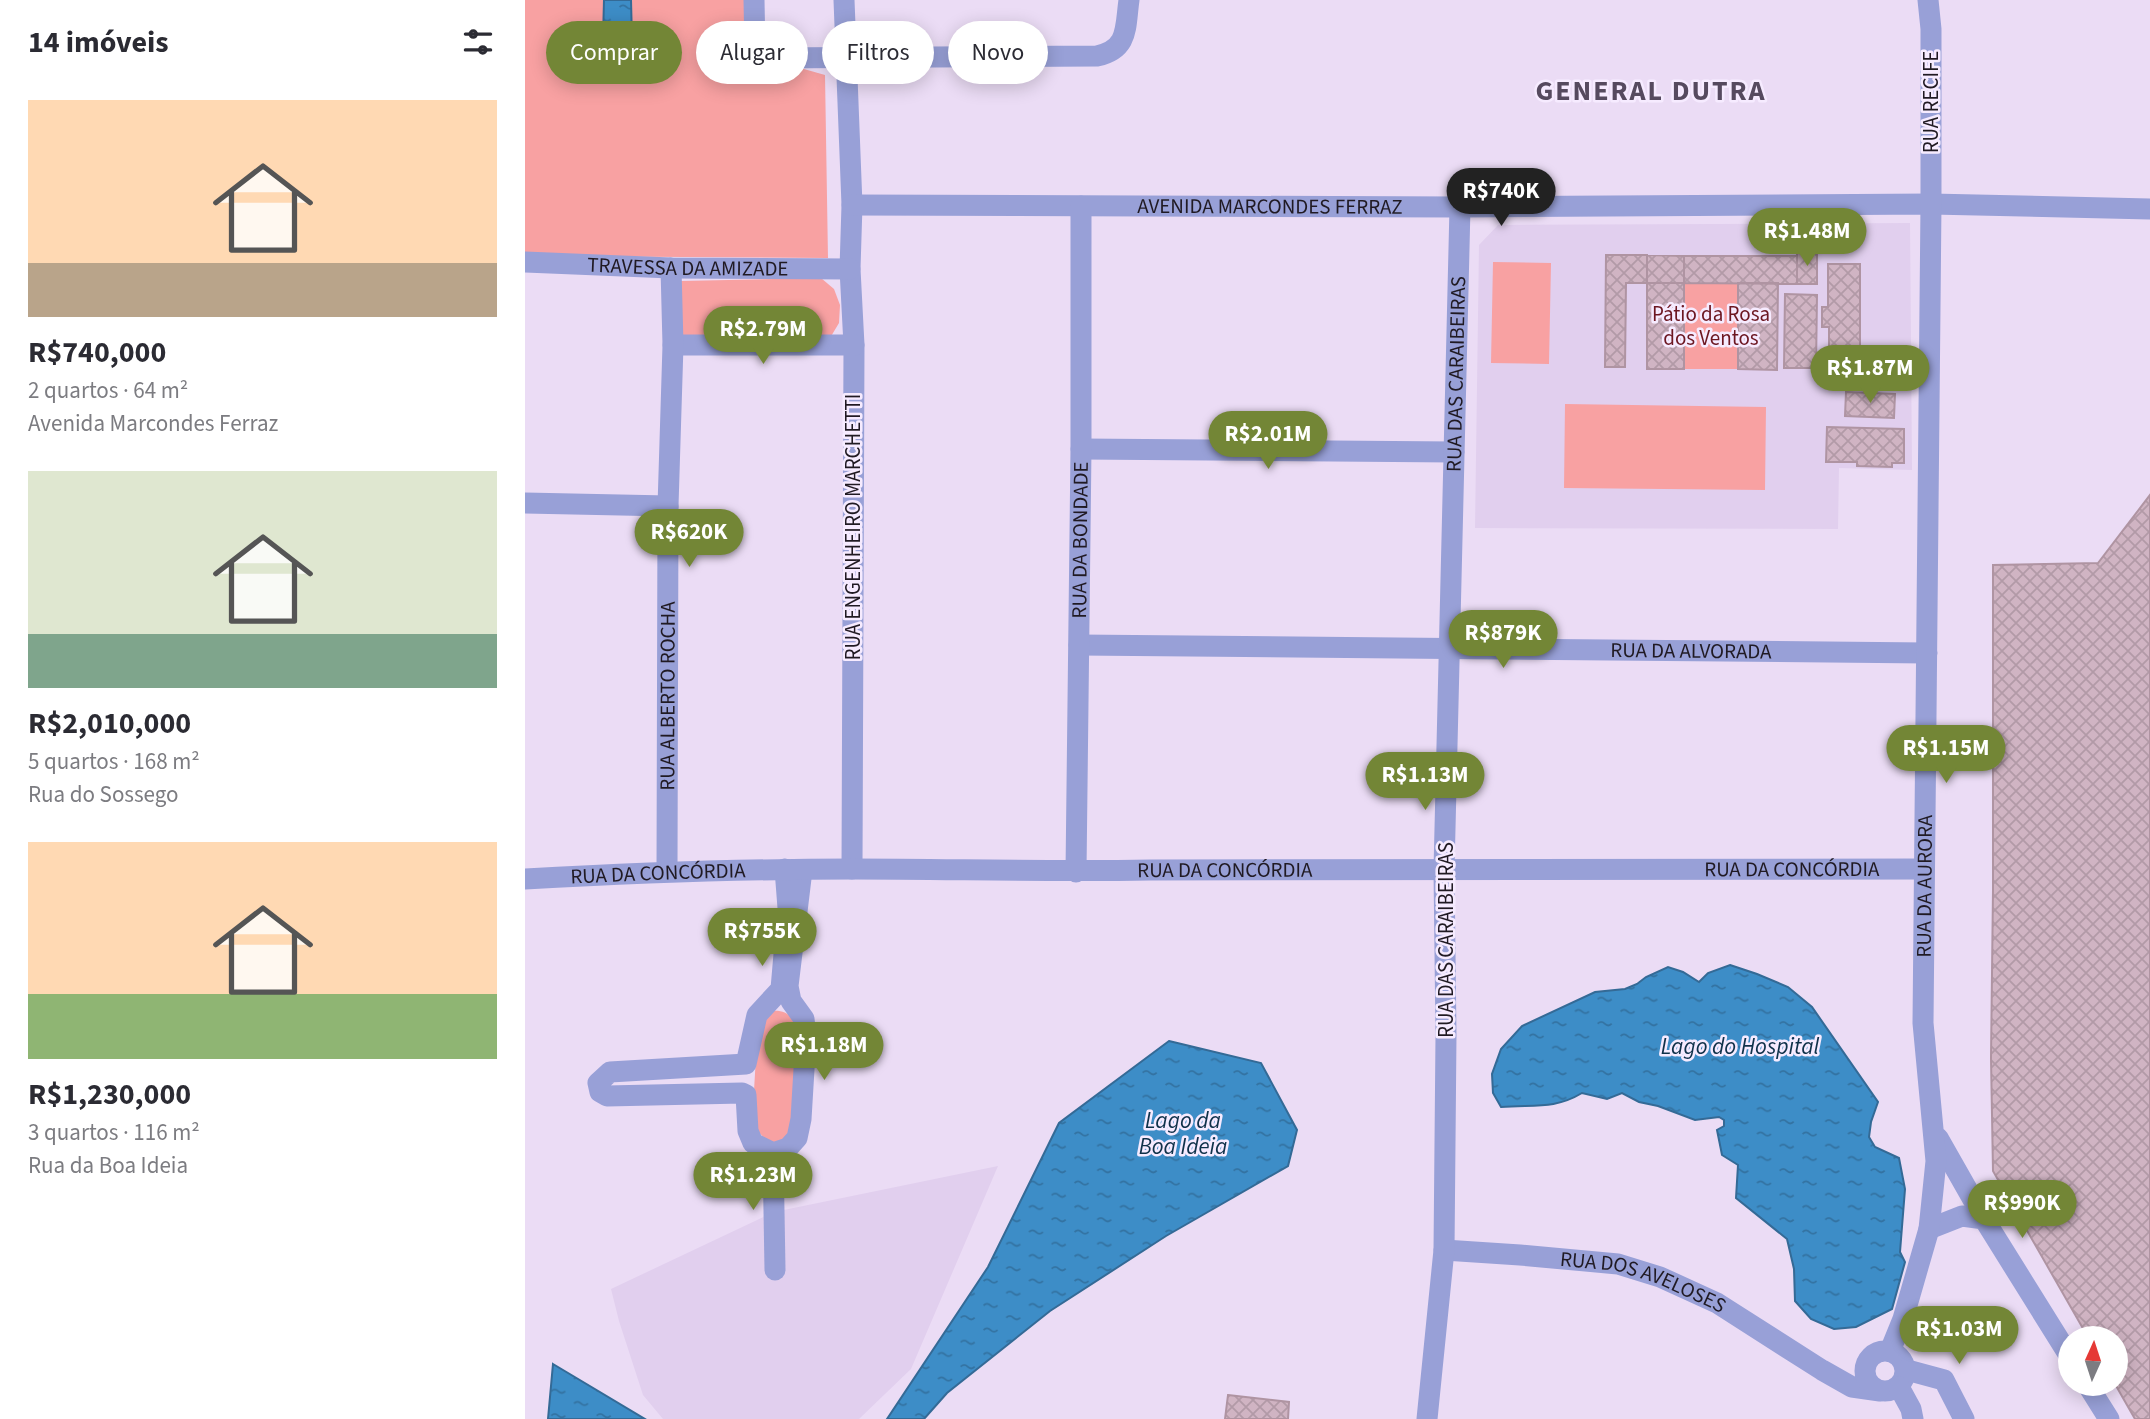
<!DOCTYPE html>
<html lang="pt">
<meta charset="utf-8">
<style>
:root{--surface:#fff;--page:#f2f2f3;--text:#2b2b33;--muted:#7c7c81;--accent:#738636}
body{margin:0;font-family:"Source Sans 3",sans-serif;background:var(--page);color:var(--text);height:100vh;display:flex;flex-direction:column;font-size:26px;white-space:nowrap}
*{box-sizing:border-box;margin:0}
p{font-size:23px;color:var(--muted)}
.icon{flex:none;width:38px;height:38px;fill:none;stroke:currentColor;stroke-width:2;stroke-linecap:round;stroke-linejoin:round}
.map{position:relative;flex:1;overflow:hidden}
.panel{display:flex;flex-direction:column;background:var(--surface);width:525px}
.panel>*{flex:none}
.guide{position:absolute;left:21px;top:21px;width:665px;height:63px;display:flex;gap:14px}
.needle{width:46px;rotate:3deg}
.controls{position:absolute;left:1533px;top:1326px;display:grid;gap:14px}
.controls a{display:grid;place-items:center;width:70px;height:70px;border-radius:50%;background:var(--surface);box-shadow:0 4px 18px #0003;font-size:35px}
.price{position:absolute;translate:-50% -60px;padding:0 16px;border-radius:24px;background:var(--accent);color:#fff;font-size:23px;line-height:46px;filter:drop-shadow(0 2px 4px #0008)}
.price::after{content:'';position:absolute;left:50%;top:42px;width:21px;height:16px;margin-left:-10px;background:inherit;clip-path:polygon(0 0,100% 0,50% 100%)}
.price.current{background:#222;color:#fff}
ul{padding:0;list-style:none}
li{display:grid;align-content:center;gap:14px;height:371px;padding:0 28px}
li span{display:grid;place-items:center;height:217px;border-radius:0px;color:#555}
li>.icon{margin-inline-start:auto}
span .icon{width:126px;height:126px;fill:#fffc;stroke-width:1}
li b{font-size:30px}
h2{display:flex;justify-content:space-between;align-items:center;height:84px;padding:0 28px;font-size:30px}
.pill{padding:0 24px;border-radius:32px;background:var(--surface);box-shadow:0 4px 18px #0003;font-size:24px;line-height:63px}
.pill.current{background:var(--accent);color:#fff}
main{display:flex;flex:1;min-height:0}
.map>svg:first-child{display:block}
.built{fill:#e1cfee}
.green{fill:#f8a1a2}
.water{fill:url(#water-ripples);stroke:#346a96;stroke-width:2}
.building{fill:url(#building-cross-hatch);stroke:#af94a2;stroke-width:2}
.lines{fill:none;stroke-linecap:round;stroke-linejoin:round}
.minor{stroke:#98a0d7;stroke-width:21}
.labels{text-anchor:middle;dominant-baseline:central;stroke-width:5;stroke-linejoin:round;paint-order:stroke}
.street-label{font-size:21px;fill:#201a23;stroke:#f6ebff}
.park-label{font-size:21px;fill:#6c1621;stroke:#f6ebff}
.water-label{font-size:23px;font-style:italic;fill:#0f314a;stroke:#f6ebff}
.district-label{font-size:28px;font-weight:bold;letter-spacing:2px;fill:#564a5f;stroke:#f6ebff}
</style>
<main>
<section class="panel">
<h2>14 imóveis<svg class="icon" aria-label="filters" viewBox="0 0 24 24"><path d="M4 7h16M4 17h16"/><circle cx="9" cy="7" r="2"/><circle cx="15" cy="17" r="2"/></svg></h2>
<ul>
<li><span style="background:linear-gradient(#ffd9b3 75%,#b9a48a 0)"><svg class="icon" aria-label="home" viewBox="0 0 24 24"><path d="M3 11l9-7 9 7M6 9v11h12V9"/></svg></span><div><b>R$740,000</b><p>2 quartos · 64 m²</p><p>Avenida Marcondes Ferraz</p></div></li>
<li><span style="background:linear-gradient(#dfe7d0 75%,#7fa58c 0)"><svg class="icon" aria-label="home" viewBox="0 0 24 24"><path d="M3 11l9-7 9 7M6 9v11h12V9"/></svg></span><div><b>R$2,010,000</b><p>5 quartos · 168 m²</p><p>Rua do Sossego</p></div></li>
<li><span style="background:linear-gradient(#ffd9b3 70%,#8fb573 0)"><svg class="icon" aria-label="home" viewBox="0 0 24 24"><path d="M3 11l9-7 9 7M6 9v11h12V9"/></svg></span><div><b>R$1,230,000</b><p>3 quartos · 116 m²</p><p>Rua da Boa Ideia</p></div></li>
</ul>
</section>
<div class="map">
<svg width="1625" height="1419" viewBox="0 0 1625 1419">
<defs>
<pattern id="water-ripples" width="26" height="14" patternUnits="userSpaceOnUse" patternTransform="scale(1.75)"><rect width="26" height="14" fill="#3d8dc7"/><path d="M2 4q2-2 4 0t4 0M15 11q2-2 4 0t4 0" fill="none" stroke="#3372a1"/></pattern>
<pattern id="building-cross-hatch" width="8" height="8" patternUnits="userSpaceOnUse" patternTransform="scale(1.75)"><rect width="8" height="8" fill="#d0b4c3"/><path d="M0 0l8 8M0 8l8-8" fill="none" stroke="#b29aa7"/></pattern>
</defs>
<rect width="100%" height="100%" fill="#ebdcf5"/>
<!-- built -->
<path class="built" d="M 1385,223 L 1387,470 L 1314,468 L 1313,529 L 950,528 L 954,245 L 973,225 Z
M 473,1166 L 386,1369 L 334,1419 L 138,1419 L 118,1395 L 94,1321 L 86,1289 L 249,1212 Z"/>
<!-- green -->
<path class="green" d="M 0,0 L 220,0 L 240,58 L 300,75 L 303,258 L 0,256 Z
M 968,262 L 1026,263 L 1024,364 L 966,363 Z
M 296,278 L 309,289 L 315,305 L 314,323 L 305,338 L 162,340 L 154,333 L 156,281 Z
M 1159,283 L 1213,283 L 1213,369 L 1159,369 Z
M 1040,404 L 1241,407 L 1240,490 L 1039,488 Z
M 247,1011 C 260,1010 265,1015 273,1025 L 265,1133 L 262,1138 L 245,1144 L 227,1125 L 233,1022 Z"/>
<!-- water -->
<path class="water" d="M 79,0 L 106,0 L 107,40 L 78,38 Z
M 1205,965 L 1232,974 L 1263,987 L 1287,1007 L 1353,1102 L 1346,1122 L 1344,1137 L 1350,1147 L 1374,1158 L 1380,1189 L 1375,1252 L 1380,1262 L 1367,1309 L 1331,1327 L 1309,1329 L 1286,1319 L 1270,1301 L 1269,1269 L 1262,1239 L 1211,1198 L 1213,1165 L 1197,1155 L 1192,1130 L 1199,1126 L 1199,1120 L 1194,1117 L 1170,1120 L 1133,1106 L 1114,1102 L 1097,1093 L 1082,1099 L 1057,1093 C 1029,1110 1007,1104 976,1107 L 968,1093 L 967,1074 L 976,1049 L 997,1026 L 1070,992 L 1100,989 L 1112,984 L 1121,977 L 1143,967 L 1158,972 L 1174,982 L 1183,973 Z
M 644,1041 L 736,1063 L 772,1130 L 763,1166 L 641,1236 L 525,1311 L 422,1393 L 399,1419 L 362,1419 L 463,1267 L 534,1123 Z
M 28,1364 L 120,1419 L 23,1419 Z"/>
<!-- building -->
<path class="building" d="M 1272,251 L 1292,252 L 1292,284 L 1272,284 Z
M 1081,255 L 1122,255 L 1122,283 L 1101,283 L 1100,367 L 1080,367 Z
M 1122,255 L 1159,256 L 1159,283 L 1122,283 Z
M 1159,256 L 1272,256 L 1272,284 L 1159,283 Z
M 1303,264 L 1335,264 L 1335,368 L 1304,368 L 1304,327 L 1297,327 L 1297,307 L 1303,307 Z
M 1122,283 L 1159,283 L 1159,369 L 1122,369 Z
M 1213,283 L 1253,283 L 1252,370 L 1213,369 Z
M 1260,294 L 1292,295 L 1291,368 L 1259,368 Z
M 1321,392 L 1370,394 L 1369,418 L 1320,416 Z
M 1302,427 L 1379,429 L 1379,463 L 1367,463 L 1367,467 L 1332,466 L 1332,462 L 1301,462 Z
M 1625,495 L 1625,1419 L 1610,1419 L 1590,1384 L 1591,1339 L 1564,1339 L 1468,1171 L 1466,1058 L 1468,890 L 1468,565 L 1573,563 Z
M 703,1395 L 764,1402 L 763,1419 L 700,1419 Z"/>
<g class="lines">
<!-- minor -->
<g class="minor">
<path d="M 229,0 L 230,52 L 240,58 L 572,56 C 604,49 600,28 604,0"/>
<path d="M 319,0 L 327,205 L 325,269 L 329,345 L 327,869"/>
<path id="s1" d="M 327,205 L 935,207 L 1406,204 L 1625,209"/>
<path id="s2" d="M 0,262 L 146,268 L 325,269"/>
<path d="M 148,345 L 329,345"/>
<path d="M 556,449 L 929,452"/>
<path d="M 0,503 L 143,506"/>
<path id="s3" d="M 554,645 L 1402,653"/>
<path d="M 260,869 L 263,908 L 256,989 L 232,1015 L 221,1064 L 85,1072 L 73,1083 L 75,1092 L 82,1096 L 217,1093 L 221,1095 L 223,1131 L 228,1143 L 248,1153 L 263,1148 L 272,1138 L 276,1119 L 281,1036 L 279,1019 L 266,1001 L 263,986 L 277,870"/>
<path id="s4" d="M 142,871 L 143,506 L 148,345 L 146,268"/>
<path id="s5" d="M 551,872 L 556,449 L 556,206"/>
<path id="s6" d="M 0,879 C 109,873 219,869 328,869 C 427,869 526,872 625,870 L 1399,869"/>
<path d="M 1413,1138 L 1459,1219"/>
<path d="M 248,1153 L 250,1270"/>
<path d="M 1404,1229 L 1437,1216 L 1459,1219 L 1545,1357"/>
<path id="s7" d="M 919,1250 L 995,1255 L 1093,1264 L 1135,1277 L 1192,1303 L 1297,1370 L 1327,1387 L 1355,1391"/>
<path id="s8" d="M 1365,1351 L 1378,1319 L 1404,1229 L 1411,1161 L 1398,1023 L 1406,204 L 1406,29 L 1403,0"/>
<circle cx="1360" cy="1371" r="20"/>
<path d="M 1382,1370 L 1419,1380 L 1439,1419"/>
<path d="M 1562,1384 L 1584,1419"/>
<path d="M 1374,1387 L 1386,1409 L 1388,1419"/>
<path id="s9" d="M 902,1419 L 919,1250 L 921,1035 L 919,870 L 935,207"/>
</g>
</g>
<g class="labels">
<!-- street labels -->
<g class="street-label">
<text transform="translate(1406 102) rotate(-90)">RUA RECIFE</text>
<text stroke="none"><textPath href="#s1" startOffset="418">AVENIDA MARCONDES FERRAZ</textPath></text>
<text stroke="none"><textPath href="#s2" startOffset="163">TRAVESSA DA AMIZADE</textPath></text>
<text stroke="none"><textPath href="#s9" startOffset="1046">RUA DAS CARAIBEIRAS</textPath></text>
<text transform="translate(328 527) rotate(-90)">RUA ENGENHEIRO MARCHETTI</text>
<text stroke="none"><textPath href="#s5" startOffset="332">RUA DA BONDADE</textPath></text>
<text stroke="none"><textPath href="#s3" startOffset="612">RUA DA ALVORADA</textPath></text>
<text stroke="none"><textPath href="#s4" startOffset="175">RUA ALBERTO ROCHA</textPath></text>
<text stroke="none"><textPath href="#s6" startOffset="1267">RUA DA CONCÓRDIA</textPath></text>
<text stroke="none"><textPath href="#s6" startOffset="700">RUA DA CONCÓRDIA</textPath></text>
<text stroke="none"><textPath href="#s6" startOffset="133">RUA DA CONCÓRDIA</textPath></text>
<text stroke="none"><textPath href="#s8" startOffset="472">RUA DA AURORA</textPath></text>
<text transform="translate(921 940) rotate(-90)">RUA DAS CARAIBEIRAS</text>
<text stroke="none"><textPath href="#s7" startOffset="203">RUA DOS AVELOSES</textPath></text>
</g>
<!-- park labels -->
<g class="park-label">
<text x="1186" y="314">Pátio da Rosa<tspan x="1186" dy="24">dos Ventos</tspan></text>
</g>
<!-- water labels -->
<g class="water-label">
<text x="1215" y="1046">Lago do Hospital</text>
<text x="658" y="1120">Lago da<tspan x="658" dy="26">Boa Ideia</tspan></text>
</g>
<!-- district labels -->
<g class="district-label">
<text x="1126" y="91">GENERAL DUTRA</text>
</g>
</g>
</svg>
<div class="controls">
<a><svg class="needle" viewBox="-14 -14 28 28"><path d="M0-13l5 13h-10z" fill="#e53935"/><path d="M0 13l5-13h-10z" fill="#7c7c81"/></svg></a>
</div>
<b class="price current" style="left:976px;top:228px">R$740K</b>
<b class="price" style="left:1282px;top:268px">R$1.48M</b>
<b class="price" style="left:238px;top:366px">R$2.79M</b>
<b class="price" style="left:1345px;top:405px">R$1.87M</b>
<b class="price" style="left:743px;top:471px">R$2.01M</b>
<b class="price" style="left:164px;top:569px">R$620K</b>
<b class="price" style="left:978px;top:670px">R$879K</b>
<b class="price" style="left:1421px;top:785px">R$1.15M</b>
<b class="price" style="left:900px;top:812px">R$1.13M</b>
<b class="price" style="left:237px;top:968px">R$755K</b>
<b class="price" style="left:299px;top:1082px">R$1.18M</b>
<b class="price" style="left:228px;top:1212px">R$1.23M</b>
<b class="price" style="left:1497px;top:1240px">R$990K</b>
<b class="price" style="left:1434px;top:1366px">R$1.03M</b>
<div class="guide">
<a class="pill current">Comprar</a>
<a class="pill">Alugar</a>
<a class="pill">Filtros</a>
<a class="pill">Novo</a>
</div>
</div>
</main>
